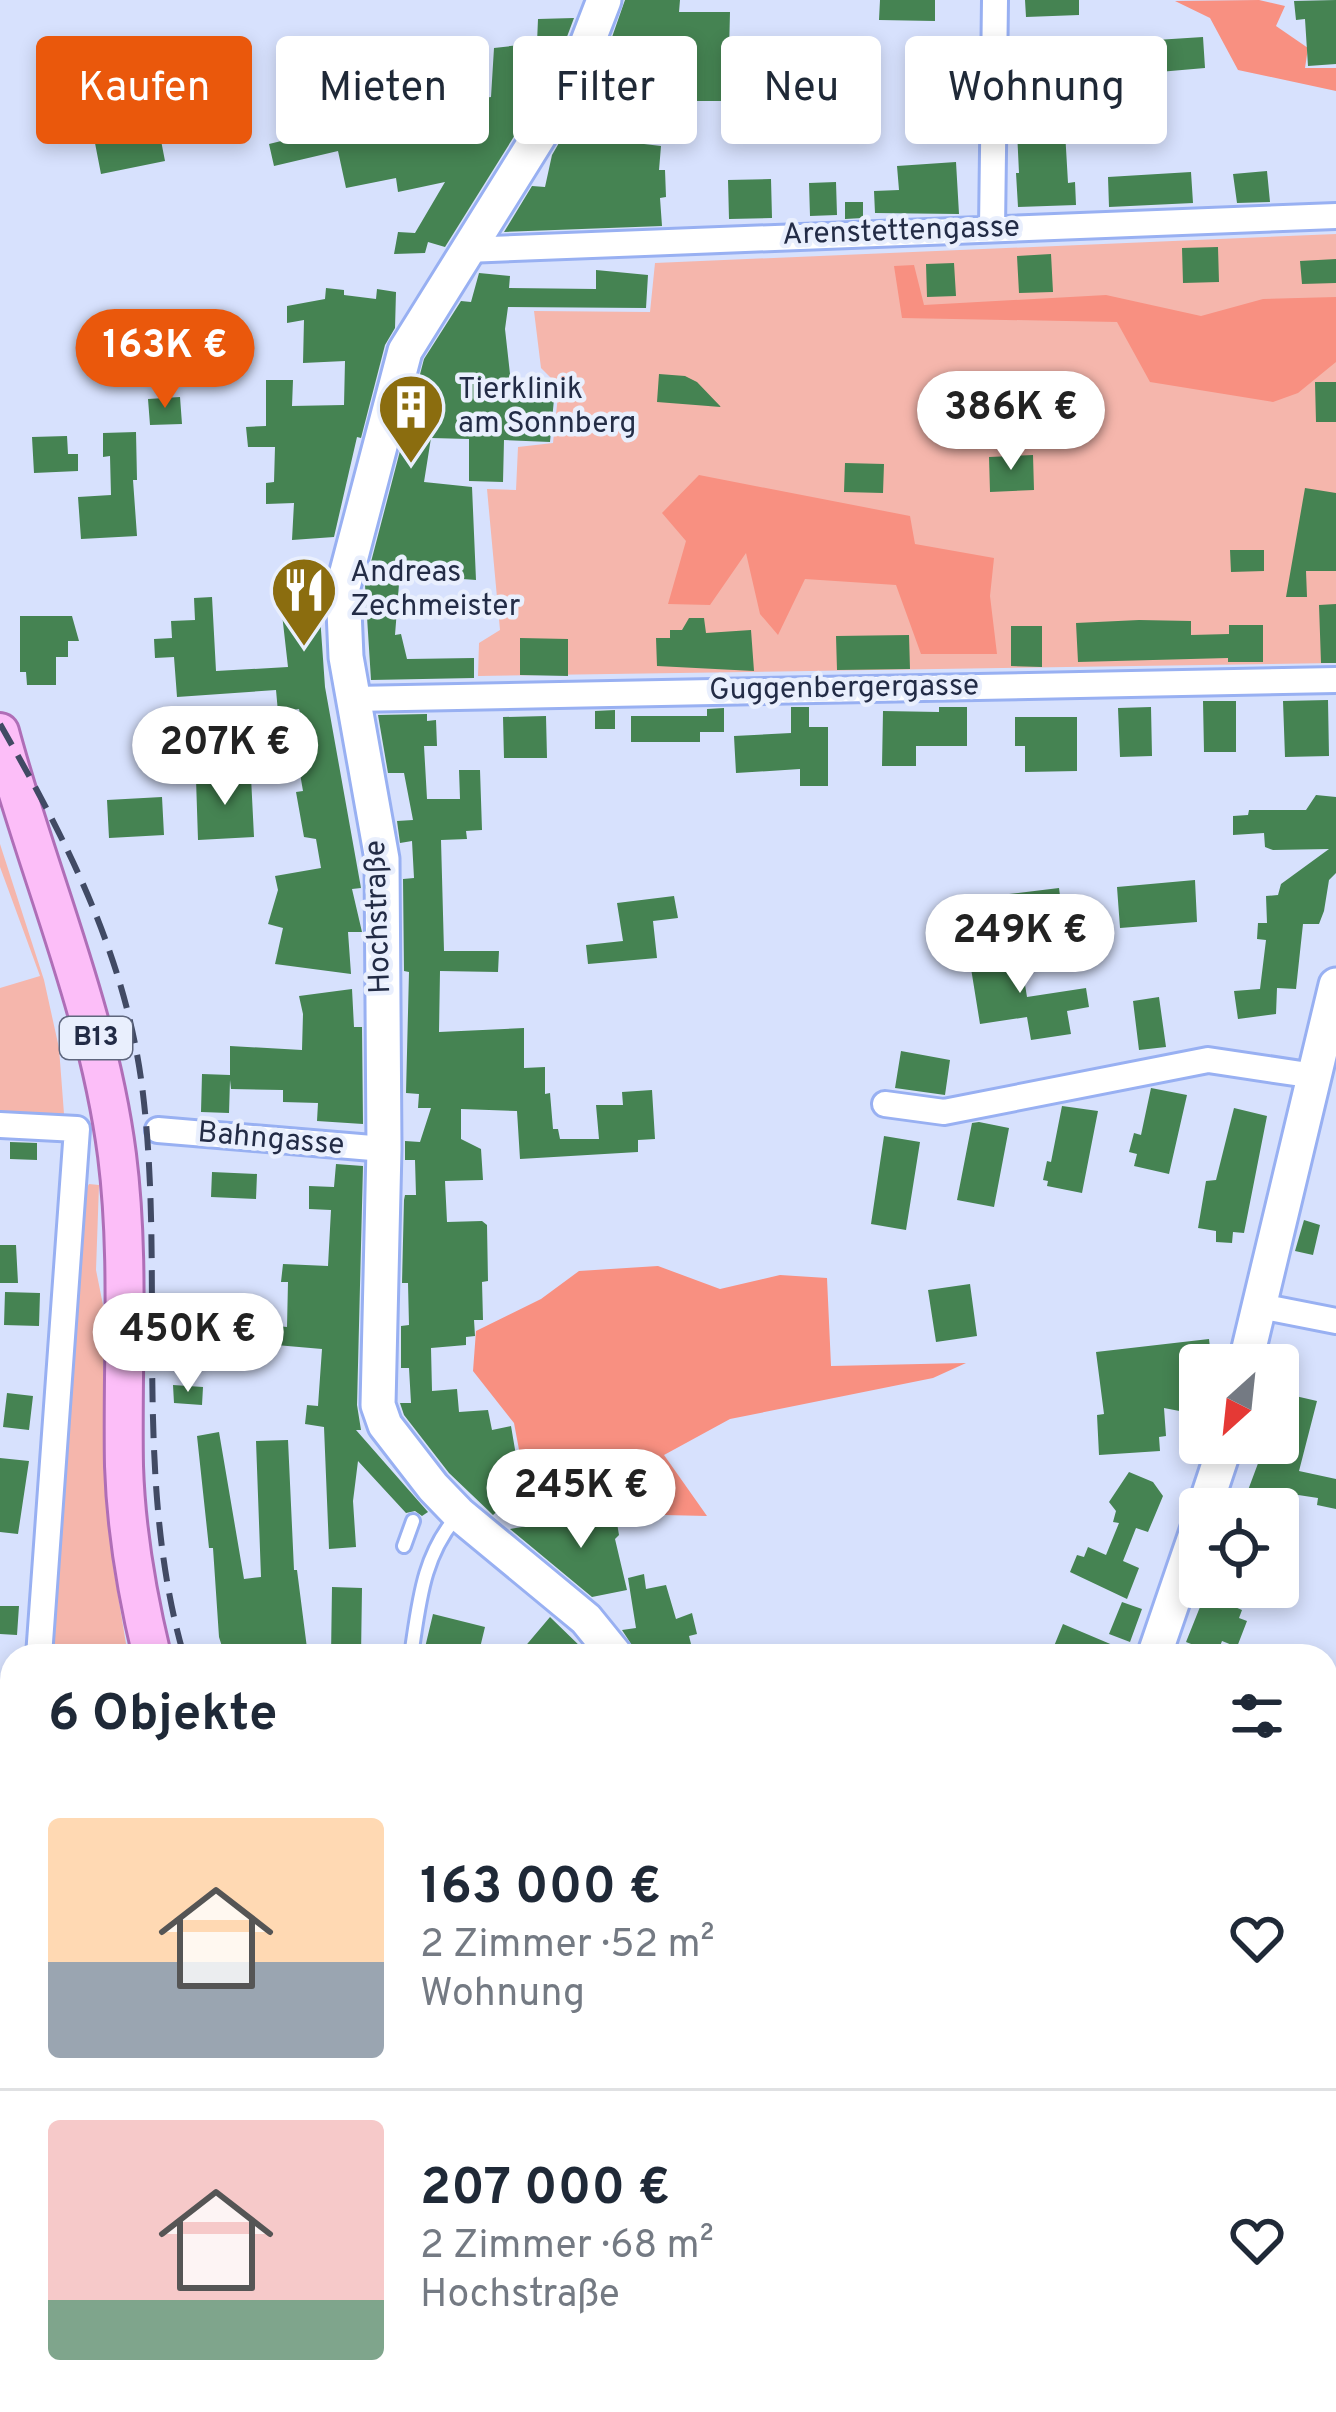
<!DOCTYPE html>
<html lang="de">
<meta charset="utf-8">
<style>
:root{--surface:#fff;--page:#f6f6f7;--text:#1f2937;--muted:#747a83;--line:#e0e1e3;--accent:#ea580c}
body{margin:0;font-family:Overpass,sans-serif;background:var(--page);color:var(--text);height:100vh;display:flex;flex-direction:column;font-size:45px;white-space:nowrap}
*{box-sizing:border-box;margin:0}
p{font-size:39px;color:var(--muted)}
.icon{flex:none;width:66px;height:66px;fill:none;stroke:currentColor;stroke-width:2;stroke-linecap:round;stroke-linejoin:round}
.map{position:relative;flex:1;overflow:hidden}
.panel{position:absolute;left:0px;top:1644px;width:1338px;height:768px;display:flex;flex-direction:column;background:var(--surface);border-radius:36px 36px 0 0;box-shadow:0 6px 18px #0003}
.panel>*{flex:none}
.top-card{position:absolute;left:36px;top:36px;width:1266px;height:108px;display:flex;gap:24px}
.needle{width:78px;rotate:207deg}
.fabs{position:absolute;left:1179px;top:1344px;display:grid;gap:24px}
.fabs a{display:grid;place-items:center;width:120px;height:120px;border-radius:12px;background:var(--surface);box-shadow:0 6px 18px #0003;font-size:60px}
.price{position:absolute;translate:-50% -102px;padding:0 27px;border-radius:42px;background:#fff;color:#222;font-size:39px;line-height:78px;filter:drop-shadow(0 3px 6px #0008)}
.price::after{content:'';position:absolute;left:50%;top:72px;width:36px;height:27px;margin-left:-18px;background:inherit;clip-path:polygon(0 0,100% 0,50% 100%)}
.price.current{background:var(--accent);color:#fff}
ul{padding:0;list-style:none}
li{display:flex;align-items:center;gap:36px;height:300px;padding:0 48px}
li+li{border-top:3px solid var(--line)}
li span{display:grid;place-items:center;flex:none;width:336px;height:240px;border-radius:12px;color:#555}
li>.icon{margin-inline-start:auto}
span .icon{width:144px;height:144px;fill:#fffc;stroke-width:1}
li b{font-size:51px}
h2{display:flex;justify-content:space-between;align-items:center;height:144px;padding:0 48px;font-size:51px}
.chip{padding:0 42px;border-radius:12px;background:var(--surface);box-shadow:0 6px 18px #0003;font-size:42px;line-height:108px}
.chip.current{background:var(--accent);color:#fff}
.map>svg:first-child{display:block}
.green{fill:#f5b6ac}
.forest{fill:#f89081}
.lines{fill:none;stroke-linecap:round;stroke-linejoin:round}
.stream{stroke:#267688;stroke-width:6}
.building{fill:#458352}
.service-casing{stroke:#98b0f2;stroke-width:18}
.minor-casing{stroke:#98b0f2;stroke-width:30}
.secondary-casing{stroke:#98b0f2;stroke-width:39}
.primary-casing{stroke:#af6eb7;stroke-width:42}
.service{stroke:#fff;stroke-width:12}
.minor{stroke:#fff;stroke-width:24}
.secondary{stroke:#fff;stroke-width:33}
.primary{stroke:#fcbef8;stroke-width:36}
.rail{stroke:#414a64;stroke-width:6;stroke-dasharray:24 12;stroke-linecap:butt}
.labels{text-anchor:middle;dominant-baseline:central;stroke-width:9;stroke-linejoin:round;paint-order:stroke}
.shield{fill:#e9effd;stroke:#5e667d;stroke-width:3}
.shield-label{font-size:27px;font-weight:bold;fill:#232c46}
.street-label{font-size:30px;fill:#232c46;stroke:#e9effd}
.poi-label{font-size:30px;fill:#232c46;stroke:#e9effd;text-anchor:start}
</style>
<div class="map">
<svg width="1336" height="2412" viewBox="0 0 1336 2412">
<rect width="100%" height="100%" fill="#d7e1fd"/>
<!-- green -->
<path class="green" d="M 1336,234 L 1336,663 L 478,676 L 479,643 L 500,630 L 487,489 L 516,490 L 518,447 L 553,443 L 559,386 L 541,368 L 534,311 L 650,312 L 655,263 Z
M 0,844 L 44,980 L 59,1048 L 64,1114 L 0,1114 L 0,988 L 40,976 L 0,867 Z
M 89,1184 L 99,1185 L 96,1270 L 103,1305 L 104,1469 L 113,1565 L 128,1656 L 53,1656 L 85,1191 Z"/>
<!-- forest -->
<path class="forest" d="M 1259,0 L 1285,6 L 1276,26 L 1308,48 L 1305,68 L 1336,68 L 1336,91 L 1238,70 L 1210,18 L 1175,1 Z
M 914,265 L 924,305 L 1106,295 L 1201,316 L 1263,299 L 1336,297 L 1336,362 L 1298,393 L 1273,402 L 1150,382 L 1117,322 L 902,318 L 894,266 Z
M 699,475 L 910,516 L 915,544 L 994,558 L 990,596 L 997,654 L 921,654 L 896,585 L 805,579 L 778,635 L 760,614 L 746,553 L 710,605 L 668,604 L 686,541 L 662,513 Z
M 658,1266 L 720,1289 L 780,1275 L 827,1278 L 831,1366 L 966,1363 L 933,1378 L 730,1419 L 664,1455 L 707,1516 L 622,1514 L 576,1472 L 520,1455 L 514,1423 L 473,1371 L 476,1331 L 541,1299 L 579,1271 Z"/>
<g class="lines">
<!-- stream -->
<path class="stream" d="M 0,2085 L 12,2088
M 1113,2400 L 1127,2412"/>
</g>
<!-- building -->
<path class="building" d="M 625,0 L 680,0 L 679,12 L 730,12 L 729,52 L 780,52 L 781,101 L 644,101 L 644,144 L 661,146 L 659,170 L 665,170 L 666,197 L 660,198 L 662,226 L 504,232 L 532,186 L 545,187 L 552,155 L 563,136 L 591,139 L 590,102 L 585,102 L 597,80 Z
M 880,0 L 935,0 L 935,21 L 879,20 Z
M 1025,0 L 1079,0 L 1079,15 L 1026,17 Z
M 1336,0 L 1336,64 L 1308,66 L 1305,19 L 1296,20 L 1294,1 Z
M 574,18 L 553,74 L 445,247 L 428,242 L 425,253 L 394,254 L 398,232 L 415,233 L 445,182 L 398,192 L 396,178 L 346,188 L 338,151 L 274,166 L 269,144 L 424,106 L 491,97 L 494,48 L 537,43 L 538,19 Z
M 1203,37 L 1205,68 L 1159,72 L 1156,40 Z
M 361,49 L 367,68 L 348,74 L 343,54 Z
M 73,60 L 95,75 L 99,89 L 73,111 L 48,82 Z
M 964,73 L 965,111 L 972,110 L 972,128 L 914,129 L 913,112 L 931,112 L 930,74 Z
M 1038,74 L 1040,119 L 1051,118 L 1051,125 L 1061,124 L 1062,131 L 1065,131 L 1068,183 L 1075,182 L 1076,205 L 1018,207 L 1016,173 L 1019,173 L 1016,110 L 1011,110 L 1011,75 Z
M 158,125 L 165,161 L 101,174 L 94,138 Z
M 956,162 L 959,214 L 875,213 L 874,191 L 899,190 L 897,166 Z
M 1267,171 L 1270,202 L 1237,203 L 1233,174 Z
M 1191,172 L 1193,203 L 1109,207 L 1108,177 Z
M 771,179 L 772,218 L 729,219 L 728,180 Z
M 836,182 L 837,215 L 810,216 L 809,183 Z
M 845,202 L 863,202 L 863,218 L 845,219 Z
M 1218,247 L 1219,282 L 1183,283 L 1182,248 Z
M 1051,254 L 1053,292 L 1019,293 L 1017,256 Z
M 1336,259 L 1336,283 L 1302,284 L 1300,261 Z
M 954,263 L 956,296 L 927,297 L 926,264 Z
M 596,270 L 648,275 L 646,308 L 508,307 L 505,329 L 511,383 L 534,386 L 533,398 L 554,399 L 550,442 L 504,440 L 503,482 L 469,481 L 469,439 L 431,438 L 424,482 L 472,487 L 476,580 L 409,575 L 409,585 L 399,584 L 395,635 L 401,634 L 407,659 L 474,658 L 474,678 L 371,680 L 365,585 L 424,359 L 461,301 L 471,302 L 479,273 L 510,276 L 509,288 L 596,289 Z
M 326,288 L 344,290 L 344,295 L 376,299 L 377,289 L 396,292 L 395,328 L 385,345 L 361,438 L 357,437 L 334,537 L 292,540 L 294,503 L 266,504 L 266,483 L 274,482 L 275,447 L 248,447 L 246,427 L 266,426 L 266,380 L 293,380 L 292,406 L 344,405 L 345,361 L 303,363 L 304,320 L 287,323 L 287,306 L 325,299 Z
M 659,374 L 685,376 L 697,382 L 721,407 L 657,402 Z
M 1315,382 L 1336,382 L 1336,422 L 1316,422 Z
M 180,397 L 182,424 L 150,425 L 148,399 Z
M 136,432 L 137,480 L 133,480 L 137,536 L 81,539 L 78,497 L 111,495 L 110,456 L 103,457 L 103,433 Z
M 67,436 L 68,454 L 78,454 L 78,471 L 34,473 L 32,437 Z
M 1033,455 L 1034,490 L 990,492 L 989,457 Z
M 845,463 L 884,464 L 883,493 L 844,492 Z
M 1305,488 L 1336,493 L 1336,571 L 1306,571 L 1307,597 L 1286,597 Z
M 1230,550 L 1264,550 L 1264,571 L 1231,572 Z
M 212,597 L 216,671 L 288,667 L 281,605 L 319,602 L 325,687 L 361,888 L 352,889 L 362,932 L 348,932 L 351,974 L 275,964 L 283,928 L 268,924 L 278,890 L 275,876 L 321,868 L 316,839 L 304,837 L 296,792 L 303,791 L 296,750 L 308,748 L 299,709 L 278,712 L 276,690 L 177,697 L 174,657 L 155,658 L 154,639 L 172,638 L 171,621 L 195,620 L 194,598 Z
M 1336,604 L 1336,663 L 1321,663 L 1319,605 Z
M 20,616 L 72,616 L 79,641 L 68,641 L 68,657 L 56,657 L 56,685 L 27,685 L 26,672 L 20,672 Z
M 689,618 L 704,618 L 706,633 L 751,630 L 754,671 L 657,666 L 656,638 L 670,638 L 670,630 L 682,630 Z
M 1139,620 L 1191,621 L 1191,635 L 1229,634 L 1229,625 L 1263,625 L 1263,662 L 1228,662 L 1228,658 L 1078,662 L 1076,623 Z
M 1011,626 L 1042,626 L 1042,667 L 1011,666 Z
M 909,635 L 910,669 L 837,670 L 836,636 Z
M 520,638 L 568,639 L 568,676 L 520,675 Z
M 1328,700 L 1329,756 L 1285,757 L 1283,701 Z
M 1203,701 L 1236,701 L 1236,752 L 1204,752 Z
M 791,707 L 809,707 L 809,727 L 828,727 L 828,786 L 800,786 L 800,769 L 736,773 L 734,736 L 791,733 Z
M 939,707 L 967,707 L 967,746 L 916,746 L 916,766 L 882,766 L 883,711 L 939,712 Z
M 1151,707 L 1152,756 L 1120,757 L 1118,708 Z
M 724,708 L 724,732 L 700,732 L 700,742 L 631,742 L 631,716 L 707,716 L 707,709 Z
M 615,710 L 615,729 L 595,729 L 595,711 Z
M 427,714 L 427,721 L 436,720 L 437,746 L 424,746 L 427,799 L 460,799 L 459,770 L 480,770 L 482,830 L 466,831 L 467,839 L 441,840 L 444,951 L 499,951 L 498,972 L 440,971 L 439,1032 L 524,1028 L 524,1068 L 545,1067 L 545,1094 L 550,1093 L 553,1129 L 558,1129 L 560,1139 L 599,1139 L 596,1105 L 623,1105 L 622,1092 L 652,1090 L 655,1139 L 638,1140 L 638,1152 L 520,1159 L 517,1111 L 461,1109 L 461,1139 L 481,1149 L 483,1180 L 445,1181 L 447,1222 L 482,1221 L 487,1225 L 488,1281 L 482,1282 L 483,1320 L 474,1320 L 475,1336 L 466,1337 L 466,1345 L 431,1348 L 432,1391 L 457,1389 L 459,1412 L 488,1410 L 492,1430 L 511,1426 L 519,1473 L 556,1469 L 559,1490 L 517,1494 L 493,1515 L 449,1473 L 404,1415 L 400,1403 L 411,1403 L 409,1368 L 401,1368 L 401,1326 L 409,1325 L 408,1283 L 402,1283 L 404,1200 L 405,1195 L 416,1195 L 415,1160 L 405,1160 L 405,1141 L 420,1142 L 431,1108 L 418,1108 L 419,1094 L 406,1093 L 409,972 L 404,971 L 403,879 L 414,878 L 412,841 L 400,843 L 397,821 L 413,820 L 404,773 L 388,773 L 378,715 Z
M 546,716 L 547,758 L 504,758 L 503,717 Z
M 1015,717 L 1077,717 L 1077,771 L 1025,772 L 1025,746 L 1015,746 Z
M 251,777 L 254,837 L 198,840 L 196,779 Z
M 1316,795 L 1336,797 L 1336,873 L 1329,880 L 1324,911 L 1319,924 L 1303,924 L 1296,989 L 1277,988 L 1276,1014 L 1238,1019 L 1234,991 L 1260,989 L 1266,940 L 1257,939 L 1258,923 L 1267,923 L 1266,896 L 1278,895 L 1281,884 L 1329,849 L 1273,850 L 1265,847 L 1264,833 L 1233,835 L 1233,816 L 1248,815 L 1249,810 L 1306,810 Z
M 162,797 L 164,835 L 109,838 L 107,800 Z
M 1195,880 L 1197,922 L 1120,928 L 1117,887 Z
M 1059,888 L 1064,927 L 1014,933 L 1009,894 Z
M 674,896 L 678,918 L 653,921 L 657,958 L 588,964 L 586,945 L 623,941 L 617,903 Z
M 1019,948 L 1027,997 L 1086,988 L 1089,1007 L 1067,1011 L 1071,1034 L 1031,1040 L 1027,1017 L 980,1024 L 969,956 Z
M 352,989 L 354,1027 L 362,1027 L 363,1124 L 317,1121 L 318,1103 L 283,1102 L 283,1090 L 231,1089 L 230,1080 L 229,1113 L 201,1112 L 202,1074 L 230,1075 L 230,1046 L 302,1050 L 303,1014 L 299,996 Z
M 1159,997 L 1166,1047 L 1139,1050 L 1133,1001 Z
M 901,1051 L 950,1060 L 945,1095 L 895,1088 Z
M 1151,1088 L 1187,1095 L 1169,1174 L 1134,1166 L 1137,1154 L 1129,1152 L 1134,1133 L 1141,1135 Z
M 1062,1106 L 1098,1111 L 1082,1193 L 1047,1186 L 1048,1181 L 1043,1180 L 1047,1161 L 1051,1162 Z
M 1234,1108 L 1267,1116 L 1244,1233 L 1233,1232 L 1232,1243 L 1216,1242 L 1216,1231 L 1198,1228 L 1206,1181 L 1216,1180 Z
M 979,1122 L 1009,1128 L 994,1207 L 957,1200 L 972,1123 Z
M 884,1136 L 920,1142 L 906,1230 L 871,1224 Z
M 10,1142 L 37,1143 L 37,1160 L 10,1159 Z
M 336,1164 L 363,1166 L 357,1405 L 361,1430 L 356,1430 L 428,1512 L 422,1516 L 415,1511 L 406,1513 L 358,1461 L 353,1501 L 356,1547 L 329,1549 L 324,1427 L 305,1424 L 307,1405 L 318,1406 L 322,1349 L 276,1345 L 277,1326 L 287,1327 L 288,1282 L 281,1282 L 283,1264 L 328,1266 L 331,1210 L 309,1209 L 309,1186 L 334,1187 Z
M 212,1172 L 257,1174 L 256,1199 L 211,1197 Z
M 1304,1220 L 1320,1225 L 1313,1255 L 1295,1251 Z
M 0,1245 L 16,1245 L 18,1283 L 0,1283 Z
M 970,1284 L 977,1336 L 936,1342 L 928,1290 Z
M 5,1292 L 40,1293 L 39,1326 L 4,1325 Z
M 1209,1339 L 1212,1365 L 1200,1365 L 1200,1415 L 1164,1408 L 1166,1436 L 1159,1437 L 1160,1451 L 1099,1455 L 1097,1415 L 1104,1414 L 1096,1352 Z
M 173,1385 L 203,1387 L 202,1405 L 174,1403 Z
M 1278,1392 L 1317,1401 L 1299,1471 L 1336,1479 L 1336,1509 L 1317,1505 L 1318,1498 L 1285,1493 L 1279,1509 L 1241,1509 L 1263,1450 L 1278,1453 Z
M 7,1393 L 33,1396 L 29,1430 L 3,1427 Z
M 219,1432 L 244,1579 L 261,1577 L 256,1441 L 288,1440 L 294,1570 L 297,1570 L 308,1656 L 225,1656 L 219,1637 L 213,1548 L 209,1548 L 197,1436 Z
M 0,1458 L 29,1461 L 18,1534 L 0,1532 Z
M 1129,1472 L 1153,1482 L 1163,1496 L 1148,1532 L 1136,1528 L 1123,1561 L 1139,1568 L 1127,1599 L 1070,1572 L 1077,1555 L 1084,1557 L 1088,1547 L 1106,1555 L 1119,1523 L 1113,1522 L 1116,1511 L 1109,1502 Z
M 615,1511 L 619,1535 L 615,1539 L 627,1590 L 592,1597 L 510,1529 Z
M 644,1574 L 646,1589 L 666,1585 L 676,1619 L 692,1613 L 697,1634 L 689,1636 L 694,1656 L 639,1656 L 622,1630 L 636,1628 L 628,1578 Z
M 332,1587 L 362,1588 L 361,1656 L 331,1656 Z
M 1208,1587 L 1239,1598 L 1235,1607 L 1242,1610 L 1239,1618 L 1247,1621 L 1237,1647 L 1222,1641 L 1217,1654 L 1186,1642 Z
M 1122,1602 L 1142,1609 L 1130,1642 L 1109,1634 Z
M 0,1606 L 19,1606 L 17,1635 L 0,1634 Z
M 433,1614 L 485,1627 L 478,1656 L 423,1656 Z
M 550,1617 L 585,1651 L 581,1656 L 517,1656 Z
M 1063,1624 L 1134,1654 L 1134,1656 L 1050,1656 Z"/>
<g class="lines">
<!-- service casing -->
<g class="service-casing">
<path id="service" d="M 404,1546 L 413,1521
M 411,1656 C 419,1604 422,1556 458,1515
M 1326,1900 L 1336,1818
M 1326,1993 L 1336,1991
M 1326,2027 L 1336,2030"/>
</g>
<!-- minor casing -->
<g class="minor-casing">
<path id="minor" d="M 992,228 L 995,0
M 466,250 L 1336,216
M 353,699 L 1336,680
M 885,1104 L 944,1112 L 1208,1060 L 1315,1076
M 0,1125 L 77,1129 L 39,1656
M 158,1130 L 384,1149
M 1260,1306 L 1336,1321
M 1326,1805 L 1336,1807
M 0,1853 L 12,1823
M 1326,1958 L 1336,1959
M 0,2066 L 12,2069
M 1270,2400 L 1275,2412"/>
</g>
<!-- secondary casing -->
<g class="secondary-casing">
<path id="secondary" d="M 604,0 L 572,83 L 405,351 L 343,587 L 346,657 L 382,859 L 384,1149 L 378,1405 L 385,1425 L 433,1487 L 459,1514 L 586,1619 L 616,1656
M 1245,1365 L 1336,985
M 1204,1509 L 1226,1443
M 1154,1656 L 1200,1522"/>
</g>
<!-- primary casing -->
<g class="primary-casing">
<path id="primary" d="M 0,732 C 38,874 98,1008 117,1155 C 130,1257 122,1363 124,1466 C 126,1530 137,1594 152,1656
M 307,2412 L 314,2400"/>
</g>
<!-- service -->
<use href="#service" class="service"/>
<!-- minor -->
<use href="#minor" class="minor"/>
<!-- secondary -->
<use href="#secondary" class="secondary"/>
<!-- primary -->
<use href="#primary" class="primary"/>
<!-- rail -->
<path class="rail" d="M 0,724 C 67,841 127,958 143,1094 C 165,1278 132,1477 184,1656
M 1083,2400 L 1096,2412"/>
</g>
<!-- icons -->
<defs>
<g id="building-pin" transform="scale(3.45)"><path d="M0 17L-7.5 6A9.5 9.5 0 1 1 7.5 6Z" fill="#8b6d0f" stroke="#e9effd"/><path d="M-4-6H4V6H1V3H-1V6H-4ZM-2.5-4.3h1.7v1.8h-1.7ZM.8-4.3h1.7v1.8H.8ZM-2.5-1h1.7V.8h-1.7ZM.8-1h1.7V.8H.8Z" fill="#fff"/></g>
<g id="restaurant-pin" transform="scale(3.45)"><path d="M0 17L-7.5 6A9.5 9.5 0 1 1 7.5 6Z" fill="#8b6d0f" stroke="#e9effd"/><path d="M-5-6h1v4h1v-4h1v4h1v-4h1v5L-1.5 .5V6h-2V.5L-5-1ZM5-6V6H3V1.5H1.5Q1.5-4 5-6Z" fill="#fff"/></g>
</defs>
<g fill-rule="evenodd">
<use href="#building-pin" x="411" y="407"/>
<use href="#restaurant-pin" x="304" y="590"/>
</g>
<g class="labels">
<!-- shield labels -->
<rect class="shield" x="60" y="1017" width="72" height="42" rx="9"/>
<g class="shield-label">
<text x="96" y="1038">B13</text>
</g>
<!-- street labels -->
<g class="street-label">
<text transform="translate(901 232) rotate(-2)">Arenstettengasse</text>
<text transform="translate(844 689) rotate(-1)">Guggenbergergasse</text>
<text transform="translate(379 917) rotate(-92)">Hochstraße</text>
<text transform="translate(271 1140) rotate(5)">Bahngasse</text>
</g>
<!-- poi labels -->
<g class="poi-label">
<text x="458" y="390">Tierklinik<tspan x="458" dy="34">am Sonnberg</tspan></text>
<text x="350" y="573">Andreas<tspan x="350" dy="34">Zechmeister</tspan></text>
</g>
</g>
</svg>
<div class="fabs">
<a><svg class="needle" viewBox="-14 -14 28 28"><path d="M0-13l5 13h-10z" fill="#e53935"/><path d="M0 13l5-13h-10z" fill="#747a83"/></svg></a>
<a><svg class="icon" aria-label="locate" viewBox="0 0 24 24"><circle cx="12" cy="12" r="6"/><path d="M12 2v4M12 18v4M2 12h4M18 12h4"/></svg></a>
</div>
<b class="price current" style="left:165px;top:411px">163K €</b>
<b class="price" style="left:1011px;top:473px">386K €</b>
<b class="price" style="left:225px;top:808px">207K €</b>
<b class="price" style="left:1020px;top:996px">249K €</b>
<b class="price" style="left:188px;top:1395px">450K €</b>
<b class="price" style="left:581px;top:1551px">245K €</b>
<div class="top-card">
<a class="chip current">Kaufen</a>
<a class="chip">Mieten</a>
<a class="chip">Filter</a>
<a class="chip">Neu</a>
<a class="chip">Wohnung</a>
</div>
<section class="panel">
<h2>6 Objekte<svg class="icon" aria-label="filters" viewBox="0 0 24 24"><path d="M4 7h16M4 17h16"/><circle cx="9" cy="7" r="2"/><circle cx="15" cy="17" r="2"/></svg></h2>
<ul>
<li><span style="background:linear-gradient(#ffd9b3 60%,#9aa5b1 0)"><svg class="icon" aria-label="home" viewBox="0 0 24 24"><path d="M3 11l9-7 9 7M6 9v11h12V9"/></svg></span><div><b>163 000 €</b><p>2 Zimmer · 52 m²</p><p>Wohnung</p></div><svg class="icon" aria-label="heart" viewBox="0 0 24 24"><path d="M12 20l-8-8c-3-5 5-10 8-4 3-6 11-1 8 4z"/></svg></li>
<li><span style="background:linear-gradient(#f6c9c9 75%,#7fa58c 0)"><svg class="icon" aria-label="home" viewBox="0 0 24 24"><path d="M3 11l9-7 9 7M6 9v11h12V9"/></svg></span><div><b>207 000 €</b><p>2 Zimmer · 68 m²</p><p>Hochstraße</p></div><svg class="icon" aria-label="heart" viewBox="0 0 24 24"><path d="M12 20l-8-8c-3-5 5-10 8-4 3-6 11-1 8 4z"/></svg></li>
</ul>
</section>
</div>
